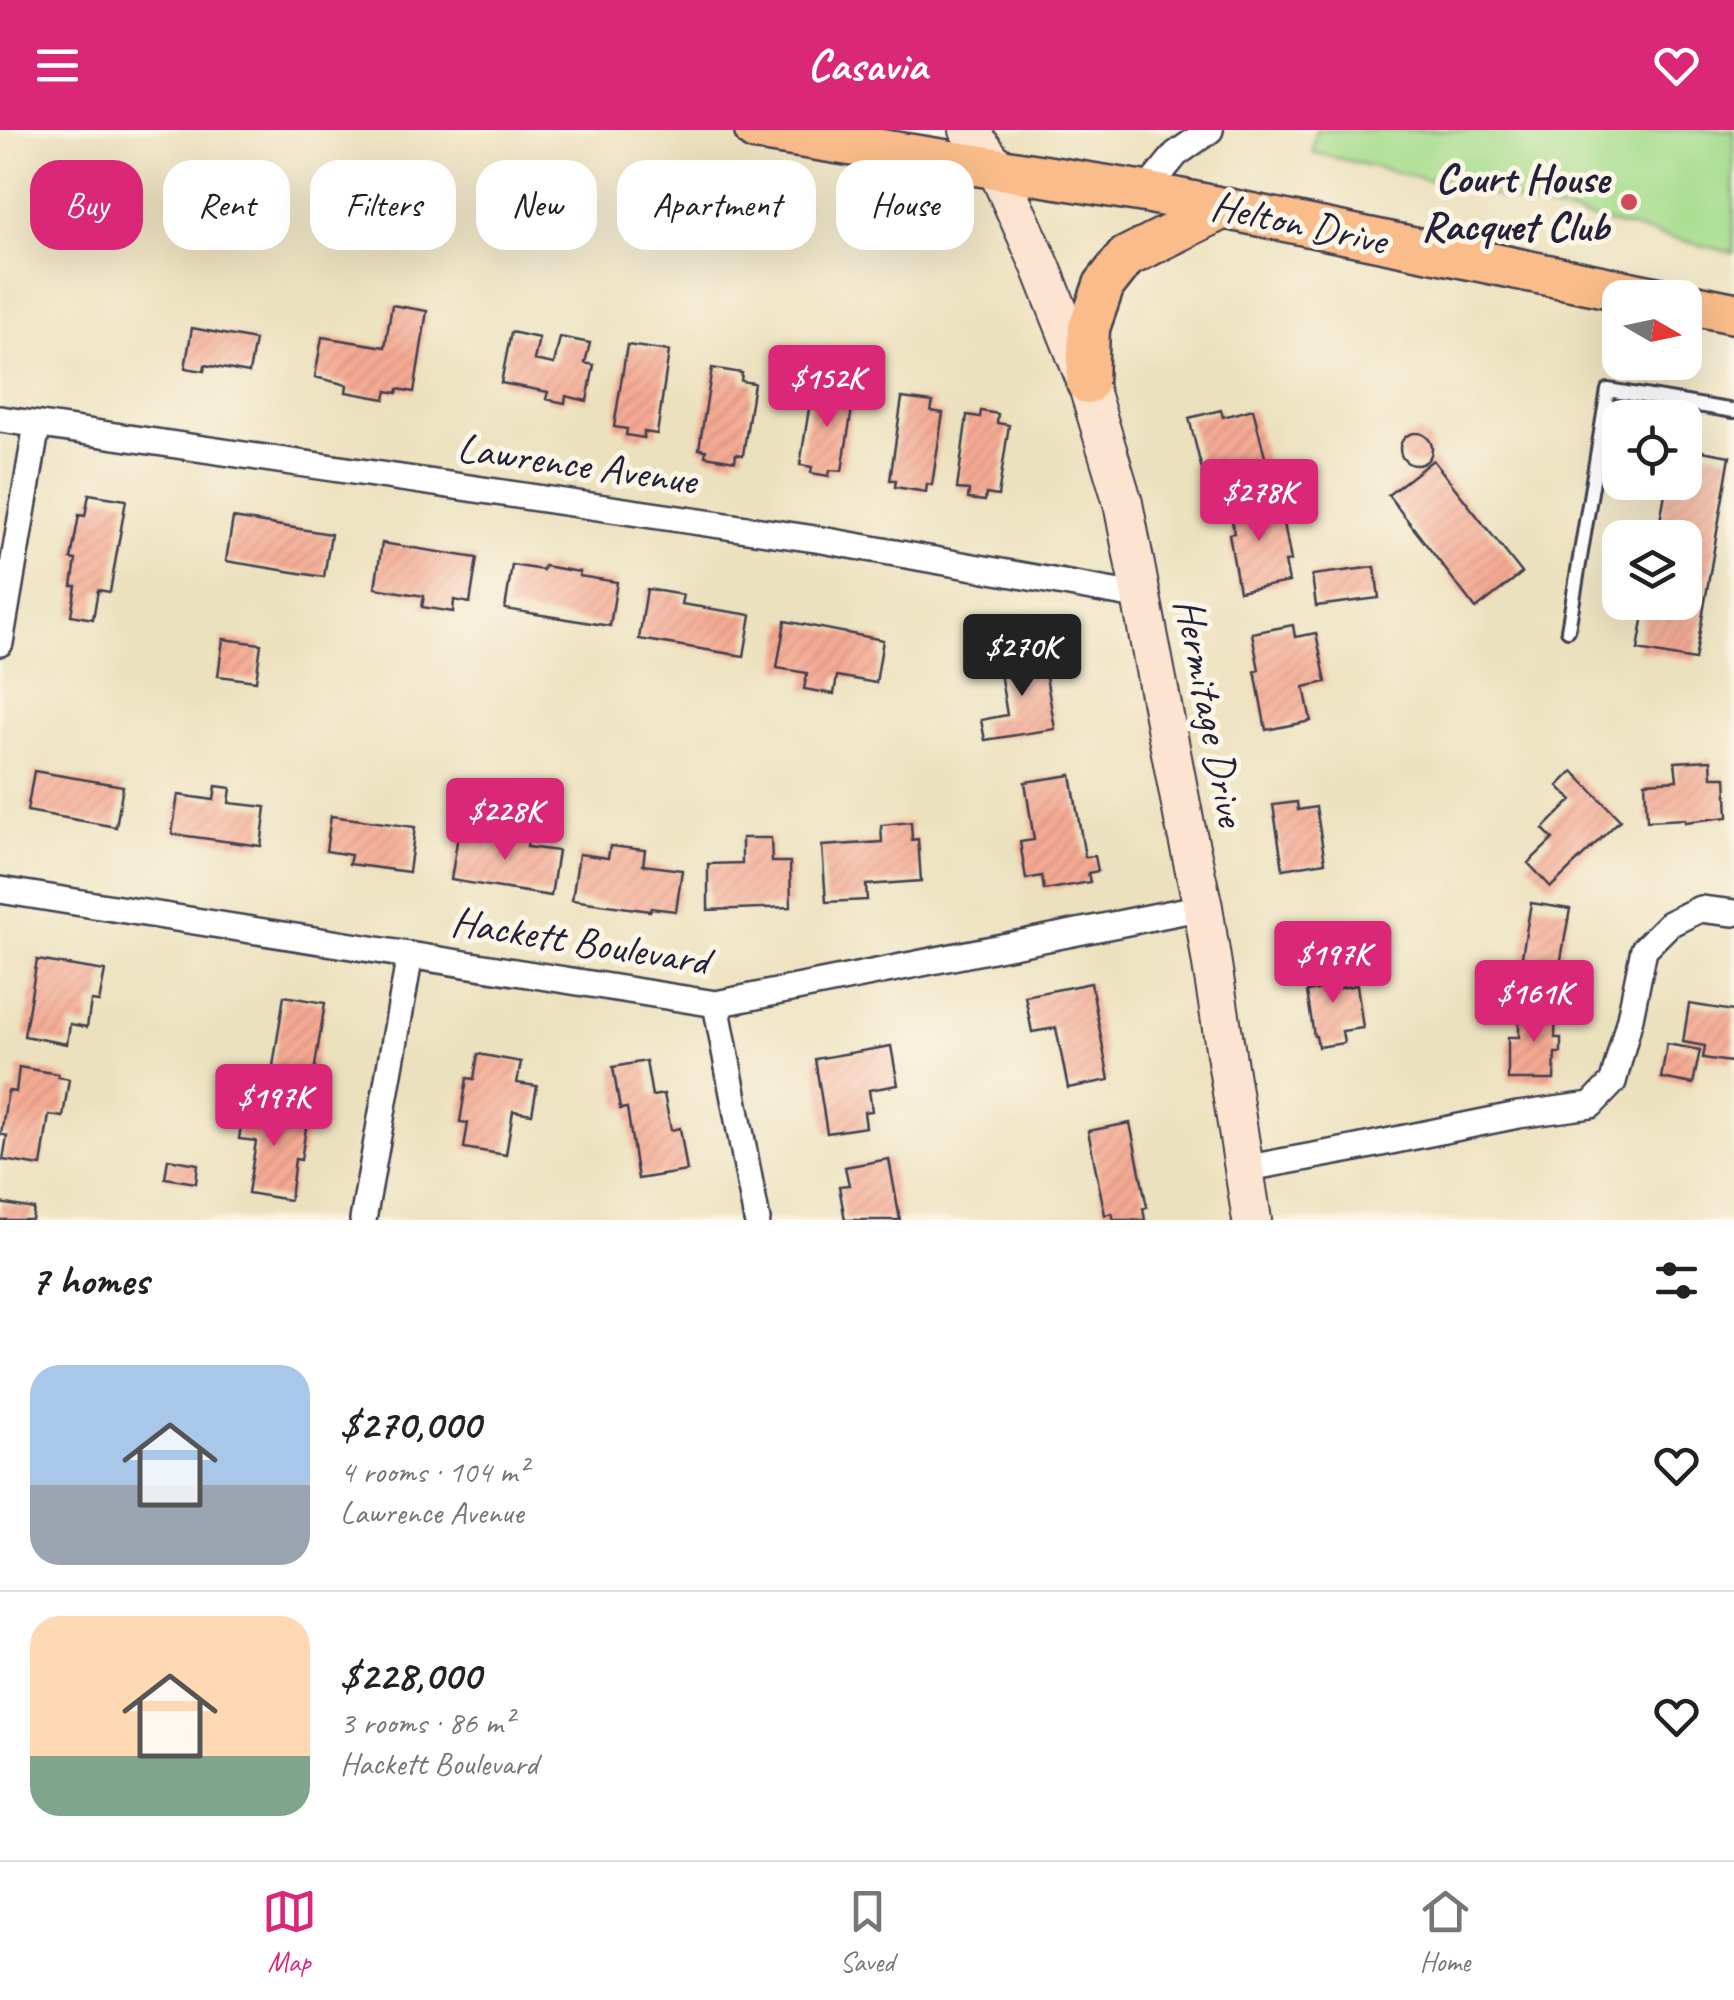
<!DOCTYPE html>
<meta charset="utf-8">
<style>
:root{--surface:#fff;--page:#f2f2f2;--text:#222;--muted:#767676;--line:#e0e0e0;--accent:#db2777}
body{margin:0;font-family:Caveat,sans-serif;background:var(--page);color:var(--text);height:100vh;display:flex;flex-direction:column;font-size:38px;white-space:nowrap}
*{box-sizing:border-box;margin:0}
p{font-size:32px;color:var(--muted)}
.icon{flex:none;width:55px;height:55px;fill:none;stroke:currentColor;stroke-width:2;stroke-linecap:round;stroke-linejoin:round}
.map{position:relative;height:1090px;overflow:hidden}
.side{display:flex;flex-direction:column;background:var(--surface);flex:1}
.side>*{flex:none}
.banner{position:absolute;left:30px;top:30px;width:1000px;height:90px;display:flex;gap:20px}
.needle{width:65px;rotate:99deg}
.tools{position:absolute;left:1602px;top:150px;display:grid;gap:20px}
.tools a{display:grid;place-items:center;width:100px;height:100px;border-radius:20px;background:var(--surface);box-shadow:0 10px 40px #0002;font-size:50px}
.price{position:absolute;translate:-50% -85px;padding:0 22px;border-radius:10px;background:var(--accent);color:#fff;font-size:32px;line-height:65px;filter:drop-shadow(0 2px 5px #0008)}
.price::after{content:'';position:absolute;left:50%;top:60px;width:30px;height:22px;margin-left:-15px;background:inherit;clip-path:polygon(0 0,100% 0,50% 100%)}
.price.active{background:#222;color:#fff}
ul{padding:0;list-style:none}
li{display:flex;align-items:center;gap:30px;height:250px;padding:0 30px}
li+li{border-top:2px solid var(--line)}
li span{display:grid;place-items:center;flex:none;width:280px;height:200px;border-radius:30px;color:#555}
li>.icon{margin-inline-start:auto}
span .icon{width:120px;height:120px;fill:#fffc;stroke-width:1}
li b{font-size:42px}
h2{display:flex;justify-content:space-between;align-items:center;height:120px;padding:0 30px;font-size:42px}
.tag{padding:0 35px;border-radius:30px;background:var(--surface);box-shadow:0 10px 40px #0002;font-size:35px;line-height:90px}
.tag.active{background:var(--accent);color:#fff}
header{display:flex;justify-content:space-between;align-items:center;height:130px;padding:0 30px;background:var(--accent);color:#fff;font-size:45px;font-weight:800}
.tab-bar{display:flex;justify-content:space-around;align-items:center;height:140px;border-top:2px solid var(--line);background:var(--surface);font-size:28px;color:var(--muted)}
.tab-bar a{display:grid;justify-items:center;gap:5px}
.tab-bar .active{color:var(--accent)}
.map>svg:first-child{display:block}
.grass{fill:#a6dd8d;stroke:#648064;stroke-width:2.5}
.building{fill:url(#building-hatch)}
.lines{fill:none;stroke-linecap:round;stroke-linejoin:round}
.lane-casing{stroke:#403f4f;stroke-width:18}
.street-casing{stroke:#403f4f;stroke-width:30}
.secondary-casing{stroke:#403f4f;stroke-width:42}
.primary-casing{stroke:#403f4f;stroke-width:45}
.lane{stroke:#fff;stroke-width:12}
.street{stroke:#fff;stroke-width:25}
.secondary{stroke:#fde4d0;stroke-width:38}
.primary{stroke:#f9bc8a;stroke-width:40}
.poi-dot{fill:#d1495b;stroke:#fcf5e5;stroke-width:4}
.labels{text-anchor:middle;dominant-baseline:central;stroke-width:10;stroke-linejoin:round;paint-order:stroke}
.poi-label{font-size:42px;font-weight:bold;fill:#22223b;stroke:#fcf5e5;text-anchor:end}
.street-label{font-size:42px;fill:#22223b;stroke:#fcf5e5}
</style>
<header><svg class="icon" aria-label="menu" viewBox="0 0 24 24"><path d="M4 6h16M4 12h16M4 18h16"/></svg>Casavia<svg class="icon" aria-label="heart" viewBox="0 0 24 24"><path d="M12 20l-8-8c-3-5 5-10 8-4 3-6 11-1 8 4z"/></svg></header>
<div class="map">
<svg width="1734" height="1090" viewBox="0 0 1734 1090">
<defs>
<pattern id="building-hatch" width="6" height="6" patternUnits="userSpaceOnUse" patternTransform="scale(2.5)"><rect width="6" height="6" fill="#f5aa93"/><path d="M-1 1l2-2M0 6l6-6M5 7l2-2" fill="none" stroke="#d29280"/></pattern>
</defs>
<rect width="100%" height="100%" fill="#fcf5e5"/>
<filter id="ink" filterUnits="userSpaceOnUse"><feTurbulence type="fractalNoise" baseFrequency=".01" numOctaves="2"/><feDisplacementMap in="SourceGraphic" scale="20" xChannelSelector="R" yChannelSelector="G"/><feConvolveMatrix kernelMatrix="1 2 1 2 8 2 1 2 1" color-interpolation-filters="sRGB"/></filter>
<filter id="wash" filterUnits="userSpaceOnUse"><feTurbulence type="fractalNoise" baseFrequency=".0048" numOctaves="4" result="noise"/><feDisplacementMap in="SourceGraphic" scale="40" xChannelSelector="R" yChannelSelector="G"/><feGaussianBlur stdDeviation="2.25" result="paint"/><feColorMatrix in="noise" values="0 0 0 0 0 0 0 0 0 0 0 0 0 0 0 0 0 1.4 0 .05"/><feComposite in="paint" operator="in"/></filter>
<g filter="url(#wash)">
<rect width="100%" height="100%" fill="#ece1be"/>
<!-- grass -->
<path class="grass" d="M 1316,0 L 1734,0 L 1734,123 L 1312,22 Z"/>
<g id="blocks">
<!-- building -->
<path class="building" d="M 392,175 L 427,181 L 414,262 L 398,259 L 397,263 L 387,261 L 385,269 L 346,262 L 347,255 L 315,247 L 322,207 L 385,217 Z
M 192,198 L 255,210 L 249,243 L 205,235 L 204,241 L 185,238 Z
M 511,202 L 539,208 L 534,230 L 554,234 L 560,207 L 590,213 L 585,233 L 594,235 L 587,271 L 566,266 L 565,273 L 546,269 L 548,262 L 501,253 Z
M 627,215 L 669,221 L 657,304 L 644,302 L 644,308 L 626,305 L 627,299 L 614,297 Z
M 712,238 L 742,243 L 741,251 L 754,253 L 743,325 L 736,324 L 735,331 L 705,326 L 706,320 L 699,319 Z
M 828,256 L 855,260 L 842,341 L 830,340 L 829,346 L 811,343 L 812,337 L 800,335 L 812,260 L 827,262 Z
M 902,268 L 933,272 L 931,281 L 943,283 L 932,355 L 927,354 L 926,362 L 895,357 L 896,350 L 890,350 Z
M 1253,279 L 1266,331 L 1234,339 L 1233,333 L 1202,340 L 1189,288 L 1221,280 L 1223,287 Z
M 981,281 L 998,284 L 997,293 L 1009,295 L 998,366 L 986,364 L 985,371 L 968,369 L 969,360 L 957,359 L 967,285 L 980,287 Z
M1400 319a16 16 0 1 1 32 0a16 16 0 1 1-32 0Z
M 1685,318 L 1730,326 L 1695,530 L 1638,520 L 1646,472 L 1685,472 L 1685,408 L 1657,408 L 1667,352 L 1685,352 Z
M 1433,330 L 1522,443 L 1476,479 L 1388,365 Z
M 89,364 L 126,370 L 110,462 L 98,460 L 93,489 L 71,485 L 76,456 L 72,456 L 76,430 L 71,429 L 79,385 L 85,386 Z
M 1275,366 L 1279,393 L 1284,393 L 1291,431 L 1285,432 L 1289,452 L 1239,461 L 1229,404 L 1234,403 L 1229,374 Z
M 233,388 L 331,404 L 324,447 L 226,431 Z
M 382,413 L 477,428 L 470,473 L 454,470 L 453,482 L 422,477 L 424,466 L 375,458 Z
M 512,435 L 543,440 L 544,436 L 580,442 L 579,446 L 617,452 L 610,496 L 505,479 Z
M 1375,437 L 1379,468 L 1316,476 L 1312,445 Z
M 647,459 L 683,465 L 681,474 L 751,485 L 744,526 L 639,509 Z
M 785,491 L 883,510 L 876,553 L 837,546 L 834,564 L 804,559 L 807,543 L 777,538 Z
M 1293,495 L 1295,507 L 1316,503 L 1326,552 L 1304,557 L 1311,591 L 1266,600 L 1255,541 L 1259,540 L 1252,503 Z
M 223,509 L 261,514 L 256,551 L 218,546 Z
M 1042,523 L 1055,599 L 985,610 L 981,590 L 1007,585 L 998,530 Z
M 1711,630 L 1712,647 L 1726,647 L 1728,687 L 1685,692 L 1685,689 L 1647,691 L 1645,652 L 1677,650 L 1675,632 Z
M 34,641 L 123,656 L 116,697 L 27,681 Z
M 1573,641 L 1620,690 L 1551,757 L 1528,733 L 1553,709 L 1543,699 L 1572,670 L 1558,656 Z
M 1071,645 L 1085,727 L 1095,726 L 1098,741 L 1088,743 L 1090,752 L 1044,760 L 1042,746 L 1026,749 L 1020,712 L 1034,710 L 1025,652 Z
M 216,656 L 231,658 L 229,673 L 266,677 L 261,716 L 172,704 L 178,665 L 214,670 Z
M 1297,672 L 1298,680 L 1316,677 L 1325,732 L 1283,739 L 1273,675 Z
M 331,686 L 415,697 L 409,742 L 349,734 L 351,725 L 326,721 Z
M 911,692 L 912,710 L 918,709 L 921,751 L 866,755 L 867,770 L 826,772 L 822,716 L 882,712 L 881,695 Z
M 491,698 L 529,704 L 527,717 L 558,721 L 551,766 L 451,750 L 458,705 L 489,710 Z
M 742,708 L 771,708 L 772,732 L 790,732 L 791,777 L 708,780 L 708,734 L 742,733 Z
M 610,716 L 645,720 L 643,735 L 682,740 L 676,781 L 651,778 L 650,781 L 572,770 L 579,724 L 608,728 Z
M 1531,773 L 1570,779 L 1556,857 L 1518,850 Z
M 1335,827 L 1340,858 L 1357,855 L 1363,898 L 1342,901 L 1344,913 L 1318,917 L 1316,906 L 1314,906 L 1307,862 L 1322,859 L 1317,830 Z
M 37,830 L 105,841 L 99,872 L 91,871 L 87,897 L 70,894 L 67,914 L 24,906 Z
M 1091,853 L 1109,950 L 1068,958 L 1056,898 L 1032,902 L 1025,866 Z
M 284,866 L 325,873 L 312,955 L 271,949 Z
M 1689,874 L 1734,881 L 1734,922 L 1731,932 L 1703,928 L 1705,916 L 1683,912 Z
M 1519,875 L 1556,875 L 1555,908 L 1561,908 L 1561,923 L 1555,923 L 1554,950 L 1508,950 L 1508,907 L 1519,907 Z
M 1667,914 L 1700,920 L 1693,954 L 1661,948 Z
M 891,916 L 898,955 L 869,960 L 872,981 L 864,982 L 866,997 L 827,1003 L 815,929 Z
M 478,924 L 521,932 L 517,953 L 537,956 L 532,984 L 513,981 L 506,1025 L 464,1018 L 468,993 L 460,992 L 467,948 L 474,949 Z
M 646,931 L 652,966 L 664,964 L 671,1000 L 680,998 L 687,1041 L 638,1049 L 627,978 L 620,979 L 613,937 Z
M 19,937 L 58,944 L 58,947 L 69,949 L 63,987 L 49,985 L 41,1036 L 3,1030 L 7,1006 L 1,1004 L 8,961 L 16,962 Z
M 244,976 L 308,985 L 301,1030 L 295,1029 L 290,1070 L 248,1063 L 256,1011 L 239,1009 Z
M 1130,993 L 1147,1077 L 1143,1078 L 1145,1090 L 1114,1090 L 1112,1083 L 1105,1085 L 1088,1001 Z
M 168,1029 L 198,1034 L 196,1053 L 165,1048 Z
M 889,1029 L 900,1090 L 845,1090 L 839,1056 L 849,1055 L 845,1037 Z
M 0,1073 L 34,1079 L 32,1090 L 0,1090 Z"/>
</g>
</g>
<g filter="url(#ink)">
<use href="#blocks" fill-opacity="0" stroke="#403f4f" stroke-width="2.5"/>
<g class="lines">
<!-- lane casing -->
<g class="lane-casing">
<path id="lane" d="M 1568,500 L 1608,260 L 1734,281"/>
</g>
<!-- street casing -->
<g class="street-casing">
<path id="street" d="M 1145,62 L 1176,24 L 1210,0
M 0,289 L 822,410 L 1142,467
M 0,513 L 37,295
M 0,760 L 716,874 L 1203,777
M 716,874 L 757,1090
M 1243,1039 L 1352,1019 L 1518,985 L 1591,975 L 1613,952 L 1630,888 L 1644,819 L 1669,794 L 1700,779 L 1734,783
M 363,1090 L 410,825"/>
</g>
<!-- secondary casing -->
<g class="secondary-casing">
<path id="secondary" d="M 969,0 L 996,37 L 1041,137 L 1087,253 L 1123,373 L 1184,690 L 1203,777 L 1252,1090"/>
</g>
<!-- primary casing -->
<g class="primary-casing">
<path id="primary" d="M 755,0 L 1145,62 L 1659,168
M 1685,173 L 1734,183
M 1087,253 L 1089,198 L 1104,155 L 1126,127 L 1224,78"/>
</g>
<!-- lane -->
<use href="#lane" class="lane"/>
<!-- street -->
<use href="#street" class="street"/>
<!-- secondary -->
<use href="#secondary" class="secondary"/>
<!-- primary -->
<use href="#primary" class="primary"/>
</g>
</g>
<!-- markers -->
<circle class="poi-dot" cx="1629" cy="72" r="10"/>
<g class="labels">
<!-- poi labels -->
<g class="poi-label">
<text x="1609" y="48">Court House<tspan x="1609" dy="48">Racquet Club</tspan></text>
</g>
<!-- street labels -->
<g class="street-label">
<text transform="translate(1299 93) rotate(12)">Helton Drive</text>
<text transform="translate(577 334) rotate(8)">Lawrence Avenue</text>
<text transform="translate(1210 582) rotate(79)">Hermitage Drive</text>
<text transform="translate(580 811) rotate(9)">Hackett Boulevard</text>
</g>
</g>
</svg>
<div class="tools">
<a><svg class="needle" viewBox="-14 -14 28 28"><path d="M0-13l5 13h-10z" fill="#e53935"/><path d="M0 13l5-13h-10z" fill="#767676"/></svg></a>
<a><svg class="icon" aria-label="locate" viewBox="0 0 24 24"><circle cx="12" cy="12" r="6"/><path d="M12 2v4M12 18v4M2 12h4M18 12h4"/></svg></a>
<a><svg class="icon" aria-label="layers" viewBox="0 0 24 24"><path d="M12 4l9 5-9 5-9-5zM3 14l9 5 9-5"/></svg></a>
</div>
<b class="price" style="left:827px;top:300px">$152K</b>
<b class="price" style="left:1259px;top:414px">$278K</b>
<b class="price active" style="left:1022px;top:569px">$270K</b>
<b class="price" style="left:505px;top:733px">$228K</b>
<b class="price" style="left:1333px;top:876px">$197K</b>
<b class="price" style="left:1534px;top:915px">$161K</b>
<b class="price" style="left:274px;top:1019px">$197K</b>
<div class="banner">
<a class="tag active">Buy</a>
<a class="tag">Rent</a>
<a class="tag">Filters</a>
<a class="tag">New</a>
<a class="tag">Apartment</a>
<a class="tag">House</a>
</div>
</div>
<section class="side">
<h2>7 homes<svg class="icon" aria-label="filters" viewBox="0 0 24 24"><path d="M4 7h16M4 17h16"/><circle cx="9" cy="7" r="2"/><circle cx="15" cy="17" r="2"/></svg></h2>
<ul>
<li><span style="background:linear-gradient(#a9c7e8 60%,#9aa5b1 0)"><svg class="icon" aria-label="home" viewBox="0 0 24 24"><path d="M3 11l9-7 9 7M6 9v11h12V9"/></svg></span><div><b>$270,000</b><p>4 rooms · 104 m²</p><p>Lawrence Avenue</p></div><svg class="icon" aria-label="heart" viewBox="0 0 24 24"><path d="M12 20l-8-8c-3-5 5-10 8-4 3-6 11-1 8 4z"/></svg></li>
<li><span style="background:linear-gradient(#ffd9b3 70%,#7fa58c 0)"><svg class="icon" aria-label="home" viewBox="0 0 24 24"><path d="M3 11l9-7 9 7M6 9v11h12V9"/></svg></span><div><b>$228,000</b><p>3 rooms · 86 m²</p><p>Hackett Boulevard</p></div><svg class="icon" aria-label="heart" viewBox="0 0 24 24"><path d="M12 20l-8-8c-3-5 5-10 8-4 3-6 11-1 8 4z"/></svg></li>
</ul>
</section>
<nav class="tab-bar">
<a class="active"><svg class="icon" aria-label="map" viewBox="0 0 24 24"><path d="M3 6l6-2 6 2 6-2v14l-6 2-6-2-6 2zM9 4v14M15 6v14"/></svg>Map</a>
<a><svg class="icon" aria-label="saved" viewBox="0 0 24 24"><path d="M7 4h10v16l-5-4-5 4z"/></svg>Saved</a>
<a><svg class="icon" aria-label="home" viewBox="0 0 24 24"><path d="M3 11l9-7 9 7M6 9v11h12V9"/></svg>Home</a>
</nav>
